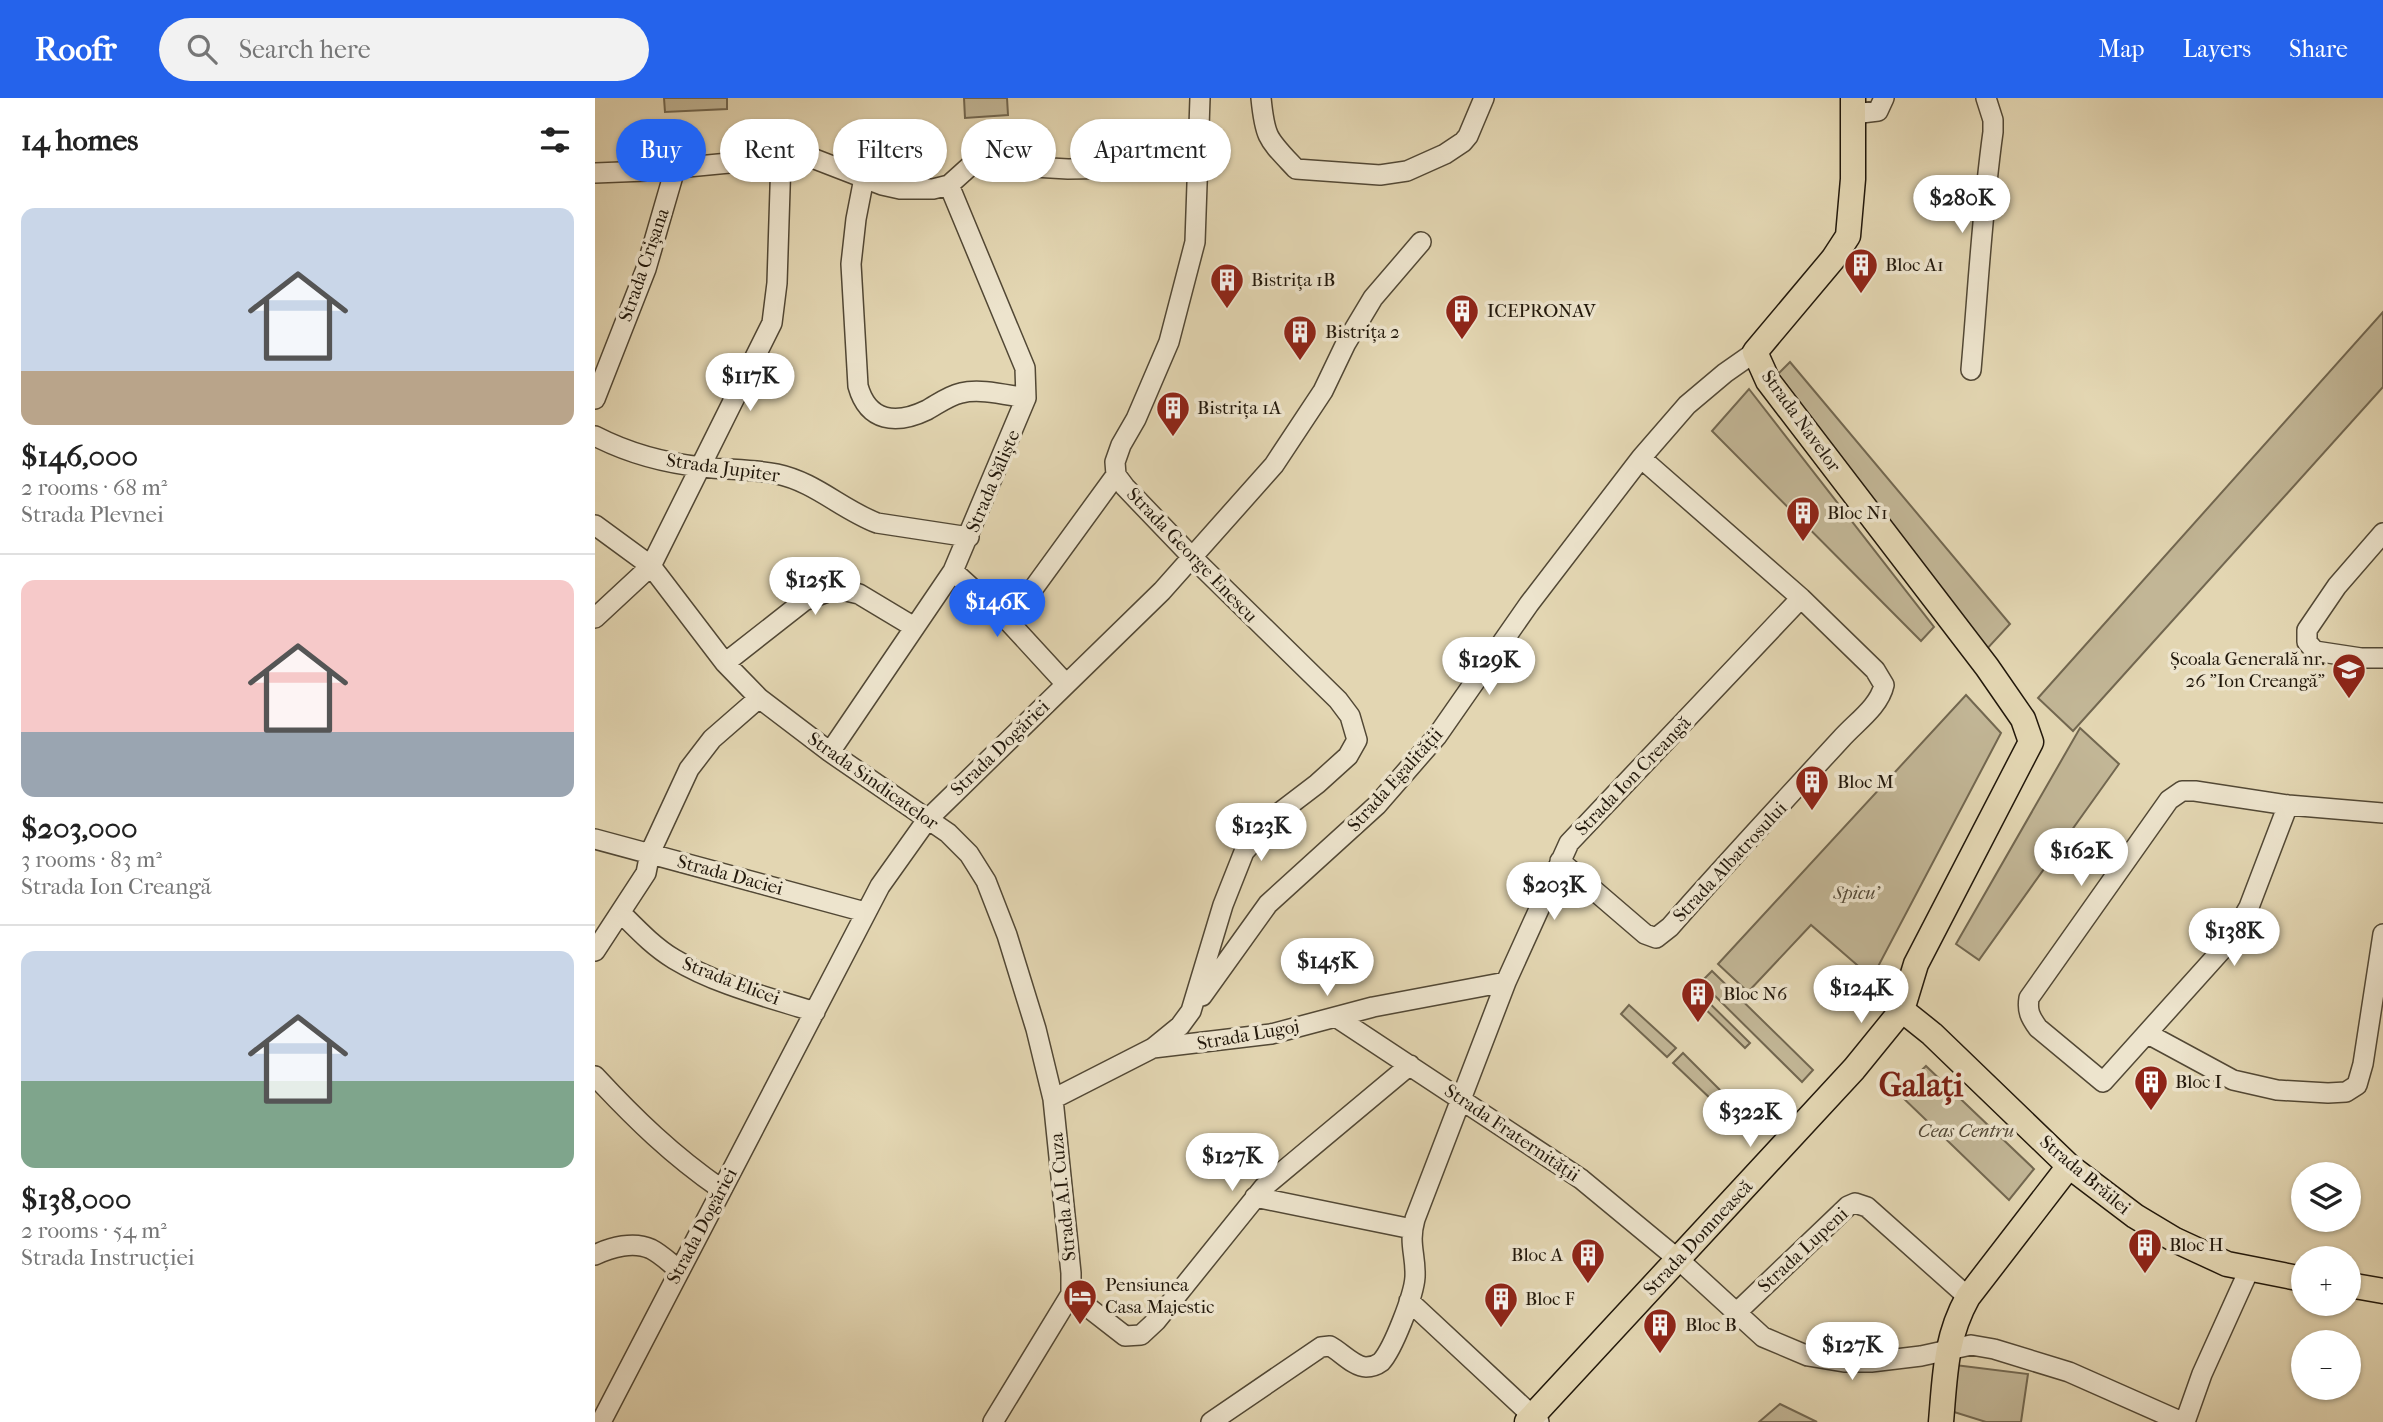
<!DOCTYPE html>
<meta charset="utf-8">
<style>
:root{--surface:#fff;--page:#f2f2f2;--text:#222;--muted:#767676;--line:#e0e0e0;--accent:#2563eb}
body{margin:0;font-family:"IM FELL French Canon",serif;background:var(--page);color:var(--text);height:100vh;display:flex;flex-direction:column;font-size:26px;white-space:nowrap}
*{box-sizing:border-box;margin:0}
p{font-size:23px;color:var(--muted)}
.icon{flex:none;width:38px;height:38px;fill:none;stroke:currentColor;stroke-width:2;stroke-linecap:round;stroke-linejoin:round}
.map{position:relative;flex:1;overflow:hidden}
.side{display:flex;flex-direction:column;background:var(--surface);width:595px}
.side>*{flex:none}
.top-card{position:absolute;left:21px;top:21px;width:665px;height:63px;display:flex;gap:14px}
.fabs{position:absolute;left:1696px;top:1064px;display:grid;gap:14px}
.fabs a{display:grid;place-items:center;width:70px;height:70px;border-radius:50%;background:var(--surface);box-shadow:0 2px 5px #0004;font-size:35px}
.price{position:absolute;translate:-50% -60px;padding:0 16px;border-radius:24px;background:#fff;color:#222;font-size:23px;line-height:46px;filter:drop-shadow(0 2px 4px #0008)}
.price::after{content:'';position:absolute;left:50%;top:42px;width:21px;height:16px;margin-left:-10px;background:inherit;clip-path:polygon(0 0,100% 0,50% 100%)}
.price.on{background:var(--accent);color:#fff}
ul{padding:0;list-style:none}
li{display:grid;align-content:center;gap:14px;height:371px;padding:0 21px}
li+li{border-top:2px solid var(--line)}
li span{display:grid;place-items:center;height:217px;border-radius:14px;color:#555}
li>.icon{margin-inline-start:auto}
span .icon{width:126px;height:126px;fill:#fffc;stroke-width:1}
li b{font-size:30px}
h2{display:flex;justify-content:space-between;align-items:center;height:84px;padding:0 21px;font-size:30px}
.chip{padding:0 24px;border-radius:32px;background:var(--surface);box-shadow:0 2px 5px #0004;font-size:24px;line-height:63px}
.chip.on{background:var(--accent);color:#fff}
header{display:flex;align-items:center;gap:42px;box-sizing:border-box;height:98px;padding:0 35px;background:var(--accent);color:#fff}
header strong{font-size:33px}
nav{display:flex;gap:38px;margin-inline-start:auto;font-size:24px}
.search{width:490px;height:63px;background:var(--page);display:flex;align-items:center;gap:18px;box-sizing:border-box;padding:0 24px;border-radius:38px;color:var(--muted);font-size:26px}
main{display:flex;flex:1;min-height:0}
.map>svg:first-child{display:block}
.green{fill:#c2b696;stroke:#726750;stroke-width:2}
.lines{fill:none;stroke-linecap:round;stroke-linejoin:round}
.minor-casing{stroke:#524835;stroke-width:22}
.major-casing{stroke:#22180b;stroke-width:27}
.minor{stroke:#ede4cd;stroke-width:19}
.major{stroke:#e3d6b2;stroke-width:24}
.labels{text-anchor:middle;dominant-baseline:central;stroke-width:7;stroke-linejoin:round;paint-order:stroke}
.street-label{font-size:19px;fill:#22180b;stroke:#ede4cd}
.poi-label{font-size:19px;fill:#22180b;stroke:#ede4cd;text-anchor:start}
.park-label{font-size:19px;font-style:italic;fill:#524735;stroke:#ede4cd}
.town-label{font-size:33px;font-weight:bold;fill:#7a1f14;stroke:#ede4cd}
</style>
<header>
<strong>Roofr</strong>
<div class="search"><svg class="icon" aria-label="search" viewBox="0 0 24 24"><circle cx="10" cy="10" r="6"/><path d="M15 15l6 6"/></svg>Search here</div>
<nav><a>Map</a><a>Layers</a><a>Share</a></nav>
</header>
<main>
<section class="side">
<h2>14 homes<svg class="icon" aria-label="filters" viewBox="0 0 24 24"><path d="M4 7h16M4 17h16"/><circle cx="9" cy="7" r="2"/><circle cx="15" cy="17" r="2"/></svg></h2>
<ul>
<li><span style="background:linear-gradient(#c9d6e8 75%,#b9a48a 0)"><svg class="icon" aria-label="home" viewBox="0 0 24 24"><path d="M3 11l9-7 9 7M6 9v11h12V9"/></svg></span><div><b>$146,000</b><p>2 rooms · 68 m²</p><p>Strada Plevnei</p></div></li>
<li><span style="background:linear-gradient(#f6c9c9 70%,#9aa5b1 0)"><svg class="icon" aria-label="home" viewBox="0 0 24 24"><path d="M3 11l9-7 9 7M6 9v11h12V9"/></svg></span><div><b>$203,000</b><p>3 rooms · 83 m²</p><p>Strada Ion Creangă</p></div></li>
<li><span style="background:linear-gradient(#c9d6e8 60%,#7fa58c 0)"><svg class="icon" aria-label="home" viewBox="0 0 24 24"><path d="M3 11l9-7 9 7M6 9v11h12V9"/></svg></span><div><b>$138,000</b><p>2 rooms · 54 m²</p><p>Strada Instrucției</p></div></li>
</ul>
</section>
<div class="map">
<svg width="1788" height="1324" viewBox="0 0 1788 1324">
<rect width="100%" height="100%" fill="#e3d6b2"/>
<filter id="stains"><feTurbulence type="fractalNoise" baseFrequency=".00286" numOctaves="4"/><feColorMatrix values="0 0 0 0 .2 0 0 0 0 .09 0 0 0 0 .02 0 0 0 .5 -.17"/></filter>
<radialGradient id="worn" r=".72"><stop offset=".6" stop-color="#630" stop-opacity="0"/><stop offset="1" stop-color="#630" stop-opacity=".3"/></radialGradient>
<!-- green -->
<path class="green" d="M 69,0 L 132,0 L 132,11 L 70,14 Z
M 369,0 L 412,0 L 413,17 L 370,20 Z
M 1788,214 L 1788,289 L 1478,633 L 1443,600 Z
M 1195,264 L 1415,526 L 1390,553 L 1183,276 Z
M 1154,291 L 1339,529 L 1326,543 L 1117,333 Z
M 1371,597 L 1406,635 L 1277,880 L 1216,827 L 1153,894 L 1123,866 Z
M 1485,630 L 1524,666 L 1384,862 L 1361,846 Z
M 1117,873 L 1218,972 L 1207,984 L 1106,884 Z
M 1098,889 L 1155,945 L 1150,950 L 1093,894 Z
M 1034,907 L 1081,950 L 1072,959 L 1026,916 Z
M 1088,955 L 1127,994 L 1118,1003 L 1078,965 Z
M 1331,968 L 1439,1071 L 1414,1102 L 1303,995 Z
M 1360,1267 L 1433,1276 L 1426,1324 L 1391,1324 L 1359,1314 Z
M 1185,1306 L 1222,1324 L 1164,1324 Z"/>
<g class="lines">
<!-- minor casing -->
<g class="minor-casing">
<path id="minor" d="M 666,0 C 670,41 673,41 701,71 L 785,77 L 812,73 L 850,56 L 868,44 L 873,38 L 889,0
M 1258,16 L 1283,13 L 1289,0
M 0,75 L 51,73 L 186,60 L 217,60 L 287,87 L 305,91 L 338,91 L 354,87 L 374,69 L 386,66 L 473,71 L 603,69
M 269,80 L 261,121 L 256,166 L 263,288 C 273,324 301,327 332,312 C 343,306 353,298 366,295 C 385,290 411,297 431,300
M 1376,272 C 1383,192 1387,113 1398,34 L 1398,22 L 1391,0
M 0,301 L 51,171 L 80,71
M 0,338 C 33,355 70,365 107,369 C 132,372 158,371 182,376 C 220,384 246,411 282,425 L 374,439
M 0,427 L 56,468 L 130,565 L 164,600 L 235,654 L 353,735 L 374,756 L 391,783 L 412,837 L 441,931 L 458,1001 L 476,1175 L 476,1196
M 1788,435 L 1742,488 L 1712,532 L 1712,544 L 1720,553 L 1766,560 L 1788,560
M 358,473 L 414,524 L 471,586
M 0,520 L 56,468 L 177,225 L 182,185 L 186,60
M 414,524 L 521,377
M 130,565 L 209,503 L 235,493 L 247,492 L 264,496 L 319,529
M 235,654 L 358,473 L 431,300 L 430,270 L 354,87
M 1693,707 L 1654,809 L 1634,844 L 1508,984 L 1443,930 C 1435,919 1432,913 1434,900 L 1574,702 L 1587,693 L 1600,693 L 1693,707 L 1788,715
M 0,741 L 270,814
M 965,763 L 1050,836 L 1061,840 L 1075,829 C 1131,765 1189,703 1246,641 C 1261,624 1284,609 1289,587 L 1280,572 L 1206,500 L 1046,360
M 26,815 C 43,832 59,849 79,861 C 122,887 173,899 220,914
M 0,853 L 51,775 L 55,755 L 94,671 L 117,641 L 164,600
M 607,898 L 673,806 L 782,707 L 842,638 L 934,506 L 1046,360 L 1092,307 L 1130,275 L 1160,254
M 741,919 L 986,1081 L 1084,1162 L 1168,1239 L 1213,1258 L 1249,1264 L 1276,1264 L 1326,1258 L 1376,1247 L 1399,1251 L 1474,1274 L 1587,1324
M 1553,936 L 1638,982 L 1682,992 L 1733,995 L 1751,994 L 1762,987 L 1768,966 L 1788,836
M 558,950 L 676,936 L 778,909 L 911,884
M 0,978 C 40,1021 77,1057 126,1091
M 458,1001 L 558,950 L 585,928 L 596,913 L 628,807 L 649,754 L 684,715 L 722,686 L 753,658 L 762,642 L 755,618 L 743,602 L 597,459 L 530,389 L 521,377 L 520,364 L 526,347 L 541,321 L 574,244 L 600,144 L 605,0
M 660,1099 L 817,1131
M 0,1157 C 16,1149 39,1143 56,1151 C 66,1156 75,1165 84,1172
M 476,1196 L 530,1238 L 546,1237 L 561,1223 L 669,1089 L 815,967
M 814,1203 L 944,1324
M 1140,1216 L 1253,1108 L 1260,1105 L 1272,1109 L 1373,1199
M 6,1324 L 285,788 L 332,722 L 567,493 L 679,367 L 728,293 L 751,245 L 778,200 L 826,144
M 398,1324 L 476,1196
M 616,1324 L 726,1249 L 735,1248 C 745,1253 759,1269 771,1269 C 776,1269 782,1267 786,1264 C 798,1251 819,1197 820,1179 C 821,1156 813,1146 820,1121 L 911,884 L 974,745 L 1206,500
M 1590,1324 L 1607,1276 L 1654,1172"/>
</g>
<!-- major casing -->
<g class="major-casing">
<path id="major" d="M 1307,912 L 1337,936 L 1474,1068 L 1540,1118 L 1580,1142 L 1632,1166 L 1708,1181
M 1754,1187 L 1788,1193
M 932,1324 L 1259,971 L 1307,912 L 1321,866 L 1436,644 L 1428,621 L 1392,569 L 1173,283 L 1160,254 L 1238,161 L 1253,138 L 1258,81 L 1258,0
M 1346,1324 C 1350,1278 1350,1240 1373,1199 L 1474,1068"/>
</g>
<!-- minor -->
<use href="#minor" class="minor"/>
<!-- major -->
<use href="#major" class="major"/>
</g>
<!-- icons -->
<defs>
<g id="building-pin" transform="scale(1.75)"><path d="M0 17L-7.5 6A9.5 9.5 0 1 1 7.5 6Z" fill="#8f2418" stroke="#ede4cd"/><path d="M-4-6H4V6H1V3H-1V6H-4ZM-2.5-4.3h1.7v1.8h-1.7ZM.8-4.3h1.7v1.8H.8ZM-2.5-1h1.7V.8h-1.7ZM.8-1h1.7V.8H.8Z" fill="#fff"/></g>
<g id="school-pin" transform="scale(1.75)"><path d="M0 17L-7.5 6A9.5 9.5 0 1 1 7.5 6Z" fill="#8f2418" stroke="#ede4cd"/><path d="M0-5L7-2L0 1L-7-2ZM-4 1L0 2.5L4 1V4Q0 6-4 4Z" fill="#fff"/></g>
<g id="hotel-pin" transform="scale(1.75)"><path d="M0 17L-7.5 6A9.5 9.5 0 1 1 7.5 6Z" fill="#8f2418" stroke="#ede4cd"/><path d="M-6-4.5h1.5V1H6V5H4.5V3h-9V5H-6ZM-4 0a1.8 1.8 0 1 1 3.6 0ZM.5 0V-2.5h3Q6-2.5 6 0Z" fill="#fff"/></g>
</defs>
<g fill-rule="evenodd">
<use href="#building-pin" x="1266" y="167"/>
<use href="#building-pin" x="632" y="182"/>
<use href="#building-pin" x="867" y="213"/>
<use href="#building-pin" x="705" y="234"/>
<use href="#building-pin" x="578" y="310"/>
<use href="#building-pin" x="1208" y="415"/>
<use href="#school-pin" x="1754" y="572"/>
<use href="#building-pin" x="1217" y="684"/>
<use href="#building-pin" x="1103" y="896"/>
<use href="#building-pin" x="1556" y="984"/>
<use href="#building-pin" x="1550" y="1147"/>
<use href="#building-pin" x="993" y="1157"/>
<use href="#hotel-pin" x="485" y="1198"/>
<use href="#building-pin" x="906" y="1201"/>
<use href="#building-pin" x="1065" y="1227"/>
</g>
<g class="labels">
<!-- street labels -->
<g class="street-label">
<text transform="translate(49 167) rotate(-71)">Strada Crișana</text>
<text transform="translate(1206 323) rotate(54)">Strada Navelor</text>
<text transform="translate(128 370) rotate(8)">Strada Jupiter</text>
<text transform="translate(398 383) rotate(-67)">Strada Săliște</text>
<text transform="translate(597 457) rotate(46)">Strada George Enescu</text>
<text transform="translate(405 650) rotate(-44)">Strada Dogăriei</text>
<text transform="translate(1038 678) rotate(-46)">Strada Ion Creangă</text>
<text transform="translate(800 682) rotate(-48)">Strada Egalității</text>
<text transform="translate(278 683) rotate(35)">Strada Sindicatelor</text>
<text transform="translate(1135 764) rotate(-47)">Strada Albatrosului</text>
<text transform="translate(135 777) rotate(15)">Strada Daciei</text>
<text transform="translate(136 883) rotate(21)">Strada Elicei</text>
<text transform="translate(653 937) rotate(-10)">Strada Lugoj</text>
<text transform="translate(917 1035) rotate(34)">Strada Fraternității</text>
<text transform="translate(1490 1077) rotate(40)">Strada Brăilei</text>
<text transform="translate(468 1099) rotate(-96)">Strada A.I. Cuza</text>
<text transform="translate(107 1128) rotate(-62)">Strada Dogăriei</text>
<text transform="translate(1103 1140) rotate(-47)">Strada Domnească</text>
<text transform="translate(1208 1152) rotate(-43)">Strada Lupeni</text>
</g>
<!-- poi labels -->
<g class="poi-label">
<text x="1290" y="167">Bloc A1</text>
<text x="656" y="182">Bistrița 1B</text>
<text x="892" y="213">ICEPRONAV</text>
<text x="730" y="234">Bistrița 2</text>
<text x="602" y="310">Bistrița 1A</text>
<text x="1232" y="415">Bloc N1</text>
<text x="1730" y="561" text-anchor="end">Școala Generală nr.<tspan x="1730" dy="22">26 "Ion Creangă"</tspan></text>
<text x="1242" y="684">Bloc M</text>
<text x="1128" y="896">Bloc N6</text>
<text x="1580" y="984">Bloc I</text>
<text x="1574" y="1147">Bloc H</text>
<text x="968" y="1157" text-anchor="end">Bloc A</text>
<text x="510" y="1187">Pensiunea<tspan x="510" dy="22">Casa Majestic</tspan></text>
<text x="930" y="1201">Bloc F</text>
<text x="1090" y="1227">Bloc B</text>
</g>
<!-- park labels -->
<g class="park-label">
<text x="1261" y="795">Spicu'</text>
<text x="1371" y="1033">Ceas Centru</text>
</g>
<!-- town labels -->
<g class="town-label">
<text x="1326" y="987">Galați</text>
</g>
</g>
<rect width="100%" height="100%" filter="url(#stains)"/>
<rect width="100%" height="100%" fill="url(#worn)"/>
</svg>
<div class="fabs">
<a><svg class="icon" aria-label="layers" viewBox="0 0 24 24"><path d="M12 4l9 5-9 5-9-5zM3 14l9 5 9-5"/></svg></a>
<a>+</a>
<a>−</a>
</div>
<b class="price" style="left:1367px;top:137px">$280K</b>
<b class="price" style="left:155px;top:315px">$117K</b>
<b class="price" style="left:220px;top:519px">$125K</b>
<b class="price on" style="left:402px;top:541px">$146K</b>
<b class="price" style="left:894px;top:599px">$129K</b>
<b class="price" style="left:666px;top:765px">$123K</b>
<b class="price" style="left:1486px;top:790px">$162K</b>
<b class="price" style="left:959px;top:824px">$203K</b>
<b class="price" style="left:1639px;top:870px">$138K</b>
<b class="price" style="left:732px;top:900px">$145K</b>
<b class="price" style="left:1266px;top:927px">$124K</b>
<b class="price" style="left:1155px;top:1051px">$322K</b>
<b class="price" style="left:637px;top:1095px">$127K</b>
<b class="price" style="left:1257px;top:1284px">$127K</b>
<div class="top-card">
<a class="chip on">Buy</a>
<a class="chip">Rent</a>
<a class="chip">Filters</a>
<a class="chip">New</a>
<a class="chip">Apartment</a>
</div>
</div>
</main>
